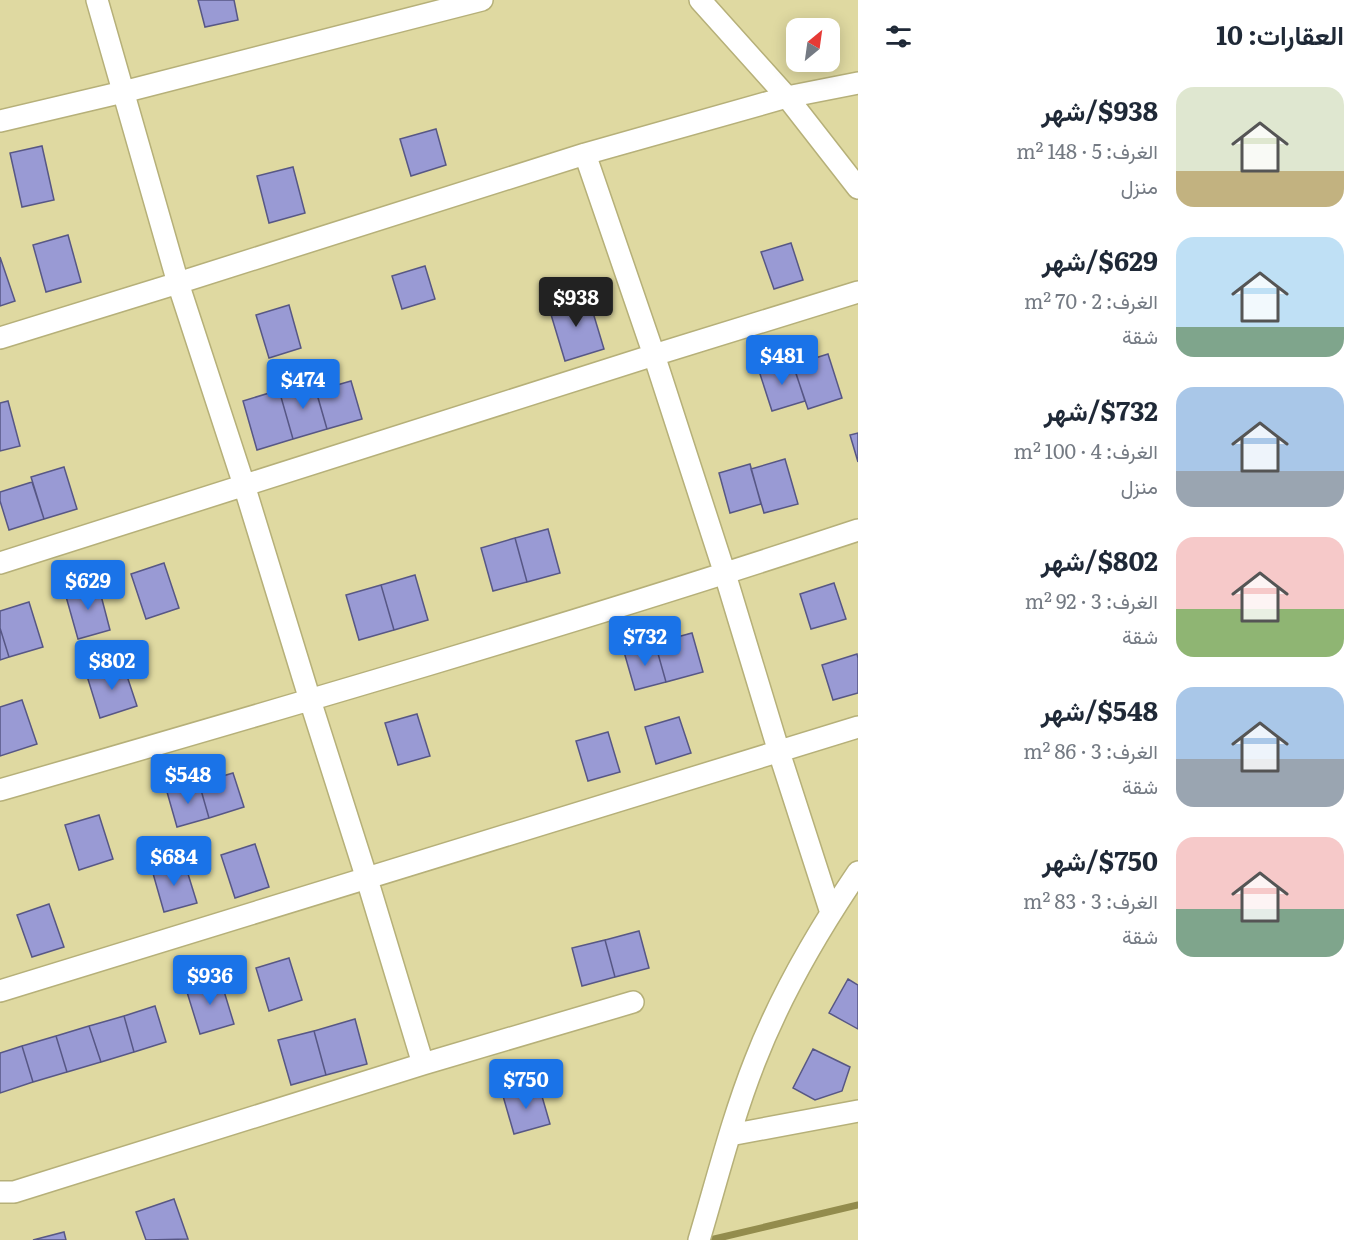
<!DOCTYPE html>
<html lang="ar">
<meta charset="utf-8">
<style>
:root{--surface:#fff;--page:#f2f2f3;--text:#1f2937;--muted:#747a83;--accent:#1a73e8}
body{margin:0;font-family:Literata,Vazirmatn,serif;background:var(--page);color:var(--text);direction:rtl;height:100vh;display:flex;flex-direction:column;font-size:22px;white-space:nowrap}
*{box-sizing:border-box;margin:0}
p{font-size:20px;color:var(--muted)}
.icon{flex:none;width:33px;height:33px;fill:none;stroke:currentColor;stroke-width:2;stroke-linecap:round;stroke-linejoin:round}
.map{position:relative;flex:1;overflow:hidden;direction:ltr}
.side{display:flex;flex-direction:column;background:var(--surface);width:510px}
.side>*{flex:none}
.needle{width:39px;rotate:29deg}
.tools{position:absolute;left:786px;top:18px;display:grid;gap:12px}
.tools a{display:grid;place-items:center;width:54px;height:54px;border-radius:12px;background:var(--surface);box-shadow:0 3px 15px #0003;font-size:30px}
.price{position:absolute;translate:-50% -51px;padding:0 14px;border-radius:6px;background:var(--accent);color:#fff;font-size:20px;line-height:39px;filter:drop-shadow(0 2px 3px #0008)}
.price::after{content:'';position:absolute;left:50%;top:36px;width:18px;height:14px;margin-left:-9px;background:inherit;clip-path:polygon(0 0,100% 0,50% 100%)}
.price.active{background:#222;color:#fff}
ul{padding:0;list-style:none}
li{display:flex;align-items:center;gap:18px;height:150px;padding:0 24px}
li span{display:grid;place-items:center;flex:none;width:168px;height:120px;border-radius:18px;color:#555}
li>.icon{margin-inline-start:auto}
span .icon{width:72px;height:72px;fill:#fffc;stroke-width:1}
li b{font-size:26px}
h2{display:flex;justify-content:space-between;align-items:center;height:72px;padding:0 24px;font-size:26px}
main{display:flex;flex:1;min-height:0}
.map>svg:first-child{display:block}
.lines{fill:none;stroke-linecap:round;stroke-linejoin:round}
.stream{stroke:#938c4d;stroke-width:7}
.building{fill:#999ad4;stroke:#575785;stroke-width:1.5}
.minor-casing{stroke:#b6b079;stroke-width:24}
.minor{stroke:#fff;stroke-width:21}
</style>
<main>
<section class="side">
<h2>العقارات: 10<svg class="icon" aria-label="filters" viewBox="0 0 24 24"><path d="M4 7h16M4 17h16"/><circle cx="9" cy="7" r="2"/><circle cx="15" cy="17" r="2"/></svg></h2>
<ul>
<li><span style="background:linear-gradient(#dfe7d0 70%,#c2b280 0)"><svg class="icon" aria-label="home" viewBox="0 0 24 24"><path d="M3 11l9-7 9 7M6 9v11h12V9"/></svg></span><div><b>$938/شهر</b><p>الغرف: 5 · 148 m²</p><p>منزل</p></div></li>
<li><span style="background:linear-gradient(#bfe0f5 75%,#7fa58c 0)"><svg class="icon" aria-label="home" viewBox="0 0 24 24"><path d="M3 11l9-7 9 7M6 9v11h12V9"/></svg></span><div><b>$629/شهر</b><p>الغرف: 2 · 70 m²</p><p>شقة</p></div></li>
<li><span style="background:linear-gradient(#a9c7e8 70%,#9aa5b1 0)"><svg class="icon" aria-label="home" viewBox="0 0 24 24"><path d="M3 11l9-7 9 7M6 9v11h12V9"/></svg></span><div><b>$732/شهر</b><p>الغرف: 4 · 100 m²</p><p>منزل</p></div></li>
<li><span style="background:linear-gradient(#f6c9c9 60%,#8fb573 0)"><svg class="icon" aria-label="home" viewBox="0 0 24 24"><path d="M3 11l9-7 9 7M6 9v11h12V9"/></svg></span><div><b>$802/شهر</b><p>الغرف: 3 · 92 m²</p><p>شقة</p></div></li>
<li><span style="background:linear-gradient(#a9c7e8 60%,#9aa5b1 0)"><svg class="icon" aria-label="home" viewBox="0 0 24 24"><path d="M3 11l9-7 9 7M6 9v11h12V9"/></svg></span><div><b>$548/شهر</b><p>الغرف: 3 · 86 m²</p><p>شقة</p></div></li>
<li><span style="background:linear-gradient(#f6c9c9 60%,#7fa58c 0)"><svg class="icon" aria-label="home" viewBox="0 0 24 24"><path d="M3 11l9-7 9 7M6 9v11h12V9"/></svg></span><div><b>$750/شهر</b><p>الغرف: 3 · 83 m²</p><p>شقة</p></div></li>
</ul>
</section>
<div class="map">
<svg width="858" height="1240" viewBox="0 0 858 1240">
<rect width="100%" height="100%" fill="#dfd9a1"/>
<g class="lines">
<!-- stream -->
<path class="stream" d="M 710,1240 L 858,1205"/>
</g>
<!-- building -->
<path class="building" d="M 198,0 L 234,0 L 238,20 L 205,27 Z
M 436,129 L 446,165 L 411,176 L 400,139 Z
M 42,146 L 54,200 L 22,207 L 10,153 Z
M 293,167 L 305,213 L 269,223 L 257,176 Z
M 68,235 L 81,282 L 46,292 L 33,245 Z
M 791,243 L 803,280 L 774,289 L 761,252 Z
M 0,257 L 15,301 L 0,306 Z
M 425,266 L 435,299 L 402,309 L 392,276 Z
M 588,296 L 604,349 L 565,361 L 549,308 Z
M 289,305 L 301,348 L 269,358 L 256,315 Z
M 828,354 L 842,398 L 808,409 L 793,365 Z
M 792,361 L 805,401 L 772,411 L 759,371 Z
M 313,380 L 327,429 L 293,439 L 279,390 Z
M 351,381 L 362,419 L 327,429 L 316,391 Z
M 279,390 L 293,439 L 257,450 L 243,401 Z
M 8,401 L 20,446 L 0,451 L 0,403 Z
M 858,433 L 858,462 L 850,435 Z
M 785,459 L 798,504 L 764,513 L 751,469 Z
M 750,464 L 761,504 L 730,513 L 719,473 Z
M 64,467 L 77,509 L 44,519 L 31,477 Z
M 32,482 L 44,519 L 9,530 L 0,501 L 0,492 Z
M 548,529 L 560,573 L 527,582 L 515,538 Z
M 515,538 L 527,582 L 493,591 L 481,548 Z
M 164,563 L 179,608 L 146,619 L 131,574 Z
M 415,575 L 428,620 L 394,630 L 381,585 Z
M 834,583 L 846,619 L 811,629 L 800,594 Z
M 98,584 L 110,630 L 78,639 L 65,593 Z
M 381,585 L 394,630 L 359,640 L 346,595 Z
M 29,602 L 43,647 L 9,657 L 0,628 L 0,611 Z
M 0,628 L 9,657 L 0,660 Z
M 692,633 L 703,672 L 666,682 L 655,643 Z
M 655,643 L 666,682 L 635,690 L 624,652 Z
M 857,654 L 858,658 L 858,693 L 833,700 L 822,665 Z
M 123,664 L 137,706 L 100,718 L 87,676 Z
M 22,700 L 37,744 L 0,756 L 0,707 Z
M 417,714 L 430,756 L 398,765 L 385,723 Z
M 679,717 L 691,753 L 656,764 L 645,727 Z
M 608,732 L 620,772 L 588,781 L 576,741 Z
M 233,773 L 244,807 L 209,818 L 199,783 Z
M 199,783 L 209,818 L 177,827 L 167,792 Z
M 99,815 L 113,859 L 79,870 L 65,825 Z
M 255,844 L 269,887 L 235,898 L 221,855 Z
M 184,861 L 197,903 L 164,912 L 152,870 Z
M 49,904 L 64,947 L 32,957 L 17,915 Z
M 639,931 L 649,968 L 615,977 L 605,940 Z
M 605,940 L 615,977 L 582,986 L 572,948 Z
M 289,958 L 302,1000 L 269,1011 L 256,968 Z
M 220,978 L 234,1024 L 200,1034 L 186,989 Z
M 848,979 L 858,985 L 858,1029 L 829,1013 Z
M 155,1006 L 166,1042 L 134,1052 L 124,1016 Z
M 124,1016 L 134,1052 L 101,1062 L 89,1026 Z
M 355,1019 L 367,1064 L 326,1075 L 314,1031 Z
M 89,1026 L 101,1062 L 67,1072 L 56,1036 Z
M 314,1031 L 326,1075 L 291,1085 L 278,1040 Z
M 56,1036 L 67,1072 L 33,1082 L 22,1046 Z
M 22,1046 L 33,1082 L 0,1093 L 0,1053 Z
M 813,1049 L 850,1067 L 842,1091 L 815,1100 L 793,1088 Z
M 539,1086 L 550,1124 L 514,1134 L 503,1096 Z
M 174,1199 L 188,1239 L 146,1240 L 136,1212 Z
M 64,1232 L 66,1240 L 33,1240 Z"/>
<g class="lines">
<!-- minor casing -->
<g class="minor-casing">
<path id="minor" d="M 97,0 L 178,283 L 244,485 L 310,700 L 367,879 L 423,1064
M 700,0 L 787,97 L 858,188
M 0,121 L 123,92 L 482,0
M 585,154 L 654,355 L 725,574 L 779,752 L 831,913
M 0,338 L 178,283 L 585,154 L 787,97 L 858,83
M 0,563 L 654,355 L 858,292
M 0,790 C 287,707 574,624 858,530
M 0,991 L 858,727
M 730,1135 L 858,1111
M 0,1192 L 14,1192 L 423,1064 L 633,1002
M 699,1240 C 717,1180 732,1119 755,1061 C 781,994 818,931 858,872"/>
</g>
<!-- minor -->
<use href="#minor" class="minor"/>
</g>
</svg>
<div class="tools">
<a><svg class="needle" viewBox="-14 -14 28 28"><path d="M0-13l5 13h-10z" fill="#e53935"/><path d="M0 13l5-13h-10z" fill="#747a83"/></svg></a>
</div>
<b class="price active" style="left:576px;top:328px">$938</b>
<b class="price" style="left:782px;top:386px">$481</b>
<b class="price" style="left:303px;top:410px">$474</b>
<b class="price" style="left:88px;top:611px">$629</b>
<b class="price" style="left:645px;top:667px">$732</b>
<b class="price" style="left:112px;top:691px">$802</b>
<b class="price" style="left:188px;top:805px">$548</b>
<b class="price" style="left:174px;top:887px">$684</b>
<b class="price" style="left:210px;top:1006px">$936</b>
<b class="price" style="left:526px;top:1110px">$750</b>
</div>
</main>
